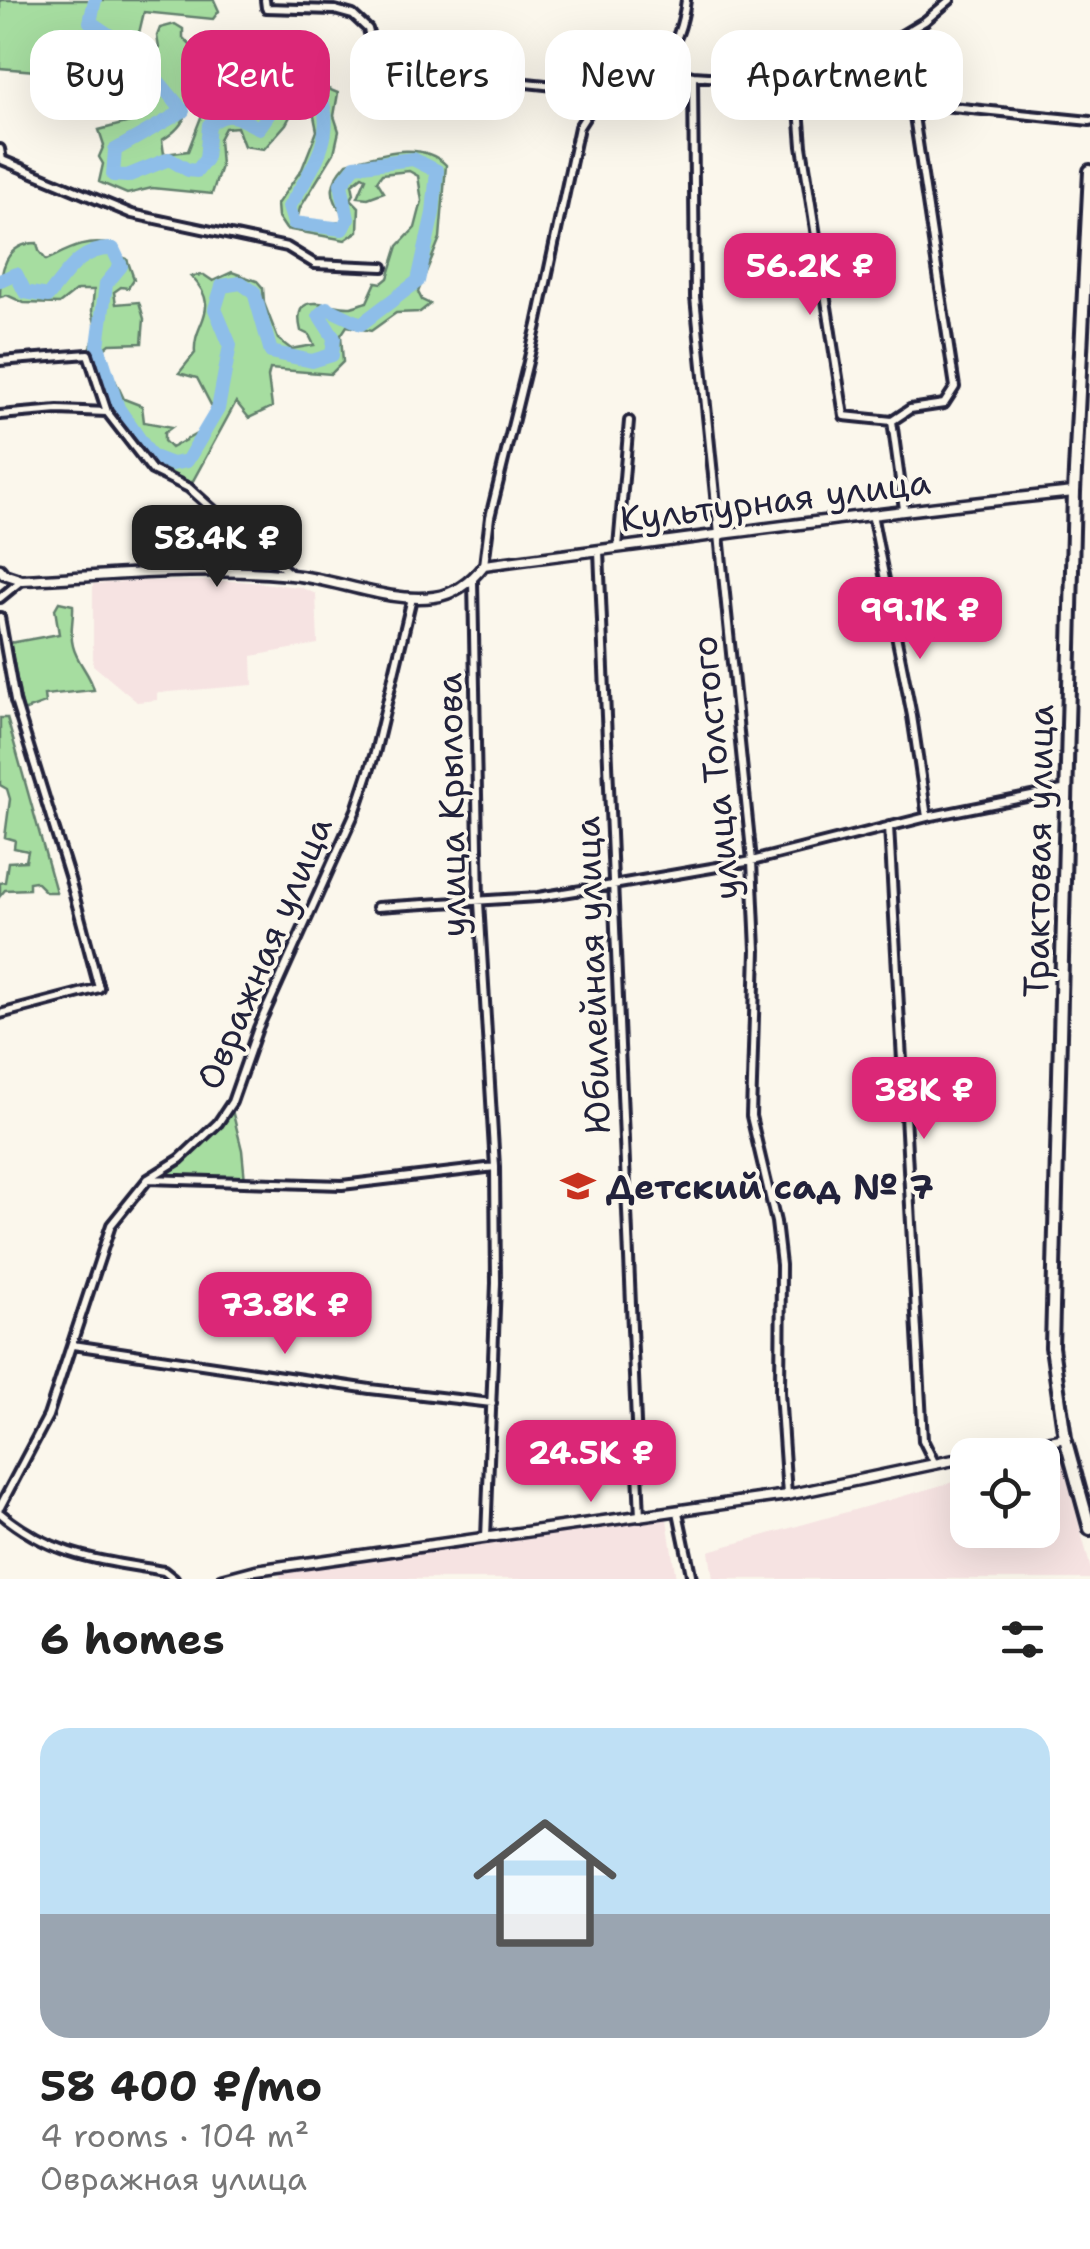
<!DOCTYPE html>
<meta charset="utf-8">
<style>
:root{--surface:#fff;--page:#f2f2f2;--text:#222;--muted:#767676;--accent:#db2777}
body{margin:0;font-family:"Shantell Sans",sans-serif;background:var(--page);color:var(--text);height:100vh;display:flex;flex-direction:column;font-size:38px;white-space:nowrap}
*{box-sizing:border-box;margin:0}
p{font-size:32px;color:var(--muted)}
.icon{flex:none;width:55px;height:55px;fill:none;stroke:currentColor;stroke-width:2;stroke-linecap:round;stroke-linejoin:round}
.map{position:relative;height:1579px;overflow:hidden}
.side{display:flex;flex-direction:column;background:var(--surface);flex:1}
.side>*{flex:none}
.banner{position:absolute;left:30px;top:30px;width:1030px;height:90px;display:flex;gap:20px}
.tools{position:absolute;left:950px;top:1438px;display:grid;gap:20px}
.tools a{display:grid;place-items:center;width:110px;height:110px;border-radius:20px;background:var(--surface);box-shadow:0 10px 40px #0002;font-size:50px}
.price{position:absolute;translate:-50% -85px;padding:0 22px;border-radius:20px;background:var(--accent);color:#fff;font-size:32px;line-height:65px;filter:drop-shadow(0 2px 5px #0008)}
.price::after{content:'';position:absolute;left:50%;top:60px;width:30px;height:22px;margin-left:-15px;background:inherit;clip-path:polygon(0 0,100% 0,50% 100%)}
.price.on{background:#222;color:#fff}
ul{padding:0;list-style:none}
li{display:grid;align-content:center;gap:20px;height:530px;padding:0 40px}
li span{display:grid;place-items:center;height:310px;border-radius:30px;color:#555}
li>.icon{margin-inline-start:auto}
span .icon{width:180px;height:180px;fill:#fffc;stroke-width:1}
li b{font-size:42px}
h2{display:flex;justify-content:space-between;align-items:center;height:120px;padding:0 40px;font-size:42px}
.tag{padding:0 35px;border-radius:30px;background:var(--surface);box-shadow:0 10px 40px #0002;font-size:35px;line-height:90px}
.tag.on{background:var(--accent);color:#fff}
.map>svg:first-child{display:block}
.built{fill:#f6e3e2}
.green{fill:#a6dda0;stroke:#64806e;stroke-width:2.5}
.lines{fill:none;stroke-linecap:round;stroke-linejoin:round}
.river{stroke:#8ebee9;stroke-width:14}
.minor-casing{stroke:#22223b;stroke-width:14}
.tertiary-casing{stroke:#22223b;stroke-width:15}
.primary-casing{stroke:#22223b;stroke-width:18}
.minor{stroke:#fbf7ec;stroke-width:6}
.tertiary{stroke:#fbf7ec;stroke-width:8}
.primary{stroke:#fbf7ec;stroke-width:10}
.labels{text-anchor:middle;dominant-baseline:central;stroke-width:8;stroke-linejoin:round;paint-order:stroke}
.street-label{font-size:35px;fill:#22223b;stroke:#fbf7ec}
.poi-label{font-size:35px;font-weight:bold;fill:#22223b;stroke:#fbf7ec;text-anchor:start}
</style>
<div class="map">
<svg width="1090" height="1579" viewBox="0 0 1090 1579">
<rect width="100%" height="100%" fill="#fbf7ec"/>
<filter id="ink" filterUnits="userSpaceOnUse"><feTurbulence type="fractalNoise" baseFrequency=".01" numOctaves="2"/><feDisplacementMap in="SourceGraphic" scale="20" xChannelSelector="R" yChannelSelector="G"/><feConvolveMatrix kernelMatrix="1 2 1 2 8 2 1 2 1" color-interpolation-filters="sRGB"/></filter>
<g filter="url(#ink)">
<!-- built -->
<path class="built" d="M 138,581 L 240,581 L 300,587 L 316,594 L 318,644 L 252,656 L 253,685 L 157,693 L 157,700 L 137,702 L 93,665 L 93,584 Z
M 1060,1452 L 1090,1566 L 1090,1579 L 713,1579 L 709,1551 L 967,1478 L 968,1530 L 1042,1530 L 1043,1457 Z
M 667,1519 L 676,1579 L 281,1579 L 278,1569 Z"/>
<!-- green -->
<path class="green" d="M 0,0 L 214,0 L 219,11 L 213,19 L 144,12 L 139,33 L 147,49 L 159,48 L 157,36 L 160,28 L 175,24 L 183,29 L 183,38 L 197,52 L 202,52 L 208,41 L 224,36 L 253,57 L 245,70 L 187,76 C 191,105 190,124 162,140 L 164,154 L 188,151 L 203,112 L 235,104 L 252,94 L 277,96 L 287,84 L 321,86 L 338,93 L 334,116 L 339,131 L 334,153 L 300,208 L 297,220 L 323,224 L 341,222 L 344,215 C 328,195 329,183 347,163 C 378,155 421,139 446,165 L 440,238 L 418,292 L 422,300 L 430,304 L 420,312 L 396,313 L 371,331 L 347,326 L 341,335 L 343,362 L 331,374 L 270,369 L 268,377 L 272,407 L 249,418 L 236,402 L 189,488 L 155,471 L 107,412 L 88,354 L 97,331 L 92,311 L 94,290 L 77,290 L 59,304 L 24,303 L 7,295 L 0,297 C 0,271 5,243 37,243 L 39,251 L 46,260 C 68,250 83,240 108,244 L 111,253 L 127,259 L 134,279 L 128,288 L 121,287 L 114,292 L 116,304 L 139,302 L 144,319 L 142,343 L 110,344 L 104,349 L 105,359 L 124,399 L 142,406 L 144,422 L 172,427 L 164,433 L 164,441 L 171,448 L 200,432 L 210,418 L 212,407 L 197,378 L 179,373 L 195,353 C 192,322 224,311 191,276 L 204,275 L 213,281 L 232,272 L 257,281 L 263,288 L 264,303 L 278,339 L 291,349 L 314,345 L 309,335 L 301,331 C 290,286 332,309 351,307 C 355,306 363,303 367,302 L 376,282 L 382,283 L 388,278 L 398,246 L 415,228 L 422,201 L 418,176 L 409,171 L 382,174 L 377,181 L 384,192 L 368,198 L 358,197 L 366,178 L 362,176 L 352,184 L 354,194 L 351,199 L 359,207 L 358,231 L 345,240 L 286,229 L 278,217 L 277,204 L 302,169 L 317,131 L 314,116 L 300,108 L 293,111 L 286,124 L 264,149 L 244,146 L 237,127 L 225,128 L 219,139 L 221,166 L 212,194 L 152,188 L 127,194 L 99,182 L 103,164 L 99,157 L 104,145 L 99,130 L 146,118 L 155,108 L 153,100 L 105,78 L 98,66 L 74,69 L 64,79 L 48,72 L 0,68 Z
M 59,602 L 73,605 C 74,620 69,632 73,646 C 77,663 90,673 94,690 L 44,695 L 45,703 L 23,711 L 10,643 L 59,634 L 55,609 Z
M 0,718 L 7,718 L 56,892 L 46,892 L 35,881 L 29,882 L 29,889 L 5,890 L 0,896 L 0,883 L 5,882 L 8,862 L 26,861 L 28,851 L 14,848 L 15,840 L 5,837 L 10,799 L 7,789 L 0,785 Z
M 232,1110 L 242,1150 L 245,1181 L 161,1175 L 203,1145 Z"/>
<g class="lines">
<!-- river -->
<path class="river" d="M 0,281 L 16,274 L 25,292 L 48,296 C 66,274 81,247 113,249 L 121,266 L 106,284 L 98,346 L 118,408 L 151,456 L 172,464 L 187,461 L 218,409 L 230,345 L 215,309 L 222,286 L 241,283 L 254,292 L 271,352 L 312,361 L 332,355 L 334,338 L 319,315 L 327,308 L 361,324 L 418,281 L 433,213 L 437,171 L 413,159 L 355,166 L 341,184 L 348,219 L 342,229 L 294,223 L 289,207 C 310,172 339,135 319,93 L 281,97 L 259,128 C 237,118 230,108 209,125 L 206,159 L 197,171 L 188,170 L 169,159 L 127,176 L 113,175 L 115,150 L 183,111 L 134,52 L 90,22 L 95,0"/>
<!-- minor casing -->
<g class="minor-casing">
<path id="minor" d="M 265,0 L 266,8 L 335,10 L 353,15 L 368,29 L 378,69 L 388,77 L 460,76 L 602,91
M 651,66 L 693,76 L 695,297 L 752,861 L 756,950 L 751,1116 L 776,1222 L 781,1265 L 780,1392 L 787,1495
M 693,76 L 797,83 L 912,103 L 1090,121
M 797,83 L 802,146 L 844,416 L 892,421 L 904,509
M 602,91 C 655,66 678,63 686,0
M 857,91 L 872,53 L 925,21 L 950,0
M 0,149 L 2,160 L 132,214 L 287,247 L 315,264 L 383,267
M 0,361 L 88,354 L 107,412 L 152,470 L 189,488 L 240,534 L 292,575
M 0,415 L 58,410 L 107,412
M 892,421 L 910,409 L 944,404 L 955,387 L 912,103
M 872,514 L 912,716 L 927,817
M 618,547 L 629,421
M 599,551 L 640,1517
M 484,565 L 490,517 L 537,325 L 579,127 L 602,91
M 473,580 L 479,902 L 495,1167 L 496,1283 L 486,1538
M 0,598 L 22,580
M 0,617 L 15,701 L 70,879 L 99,988 L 0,1014
M 889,826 L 923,1440 L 935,1464
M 377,907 L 538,897 L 613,885 L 752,861 L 927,817 L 1067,789
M 148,1179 L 342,1185 L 495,1167
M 73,1345 L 370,1389 L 492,1403
M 0,1507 L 48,1416 L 111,1225 L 148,1179 L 180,1159 L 218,1123 L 232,1102 L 258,1028 L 356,810 L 375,753 L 412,598
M 678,1512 L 692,1579
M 0,1513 C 52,1557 100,1560 164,1571 L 174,1579"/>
</g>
<!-- tertiary casing -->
<g class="tertiary-casing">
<path id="tertiary" d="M 0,569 L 4,574 L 22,580 C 111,576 202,566 291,575 C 337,579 387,603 434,597 C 456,594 471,582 484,565 C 681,540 877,512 1074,492
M 979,1455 L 1065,1438
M 222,1579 L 256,1570 L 787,1495 L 968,1457"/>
</g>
<!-- primary casing -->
<g class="primary-casing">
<path id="primary" d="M 1090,171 L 1074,492 L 1052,1347 L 1065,1438 L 1090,1529"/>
</g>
<!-- minor -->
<use href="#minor" class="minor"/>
<!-- tertiary -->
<use href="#tertiary" class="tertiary"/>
<!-- primary -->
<use href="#primary" class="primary"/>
</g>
</g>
<!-- icons -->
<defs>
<g id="school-bare" transform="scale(2.7)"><path d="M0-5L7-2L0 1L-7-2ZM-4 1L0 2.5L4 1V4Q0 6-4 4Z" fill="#c8321e" stroke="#fbf7ec" stroke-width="2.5" paint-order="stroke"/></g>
</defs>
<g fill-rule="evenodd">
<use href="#school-bare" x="578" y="1186"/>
</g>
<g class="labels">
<!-- street labels -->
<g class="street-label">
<text transform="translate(775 500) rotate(-7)">Культурная улица</text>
<text transform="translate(715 768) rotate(-95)">улица Толстого</text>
<text transform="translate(451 805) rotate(-91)">улица Крылова</text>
<text transform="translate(1038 851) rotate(-89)">Трактовая улица</text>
<text transform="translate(264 953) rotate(-67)">Овражная улица</text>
<text transform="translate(592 975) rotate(-92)">Юбилейная улица</text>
</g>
<!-- poi labels -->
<g class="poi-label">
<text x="606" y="1186">Детский сад № 7</text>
</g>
</g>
</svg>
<div class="tools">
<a><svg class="icon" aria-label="locate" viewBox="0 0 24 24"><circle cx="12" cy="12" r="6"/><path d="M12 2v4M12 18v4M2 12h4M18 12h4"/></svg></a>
</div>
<b class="price" style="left:810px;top:318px">56.2K ₽</b>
<b class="price on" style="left:217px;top:590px">58.4K ₽</b>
<b class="price" style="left:920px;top:662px">99.1K ₽</b>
<b class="price" style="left:924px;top:1142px">38K ₽</b>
<b class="price" style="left:285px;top:1357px">73.8K ₽</b>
<b class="price" style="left:591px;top:1505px">24.5K ₽</b>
<div class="banner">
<a class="tag">Buy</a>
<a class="tag on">Rent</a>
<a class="tag">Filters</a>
<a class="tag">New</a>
<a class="tag">Apartment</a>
</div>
</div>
<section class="side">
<h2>6 homes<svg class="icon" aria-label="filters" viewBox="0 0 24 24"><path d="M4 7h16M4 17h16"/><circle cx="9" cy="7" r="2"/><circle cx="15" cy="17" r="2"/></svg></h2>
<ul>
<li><span style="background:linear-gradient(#bfe0f5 60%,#9aa5b1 0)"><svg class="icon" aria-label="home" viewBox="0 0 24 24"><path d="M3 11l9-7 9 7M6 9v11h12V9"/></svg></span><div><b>58 400 ₽/mo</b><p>4 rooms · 104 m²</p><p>Овражная улица</p></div></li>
</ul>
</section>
